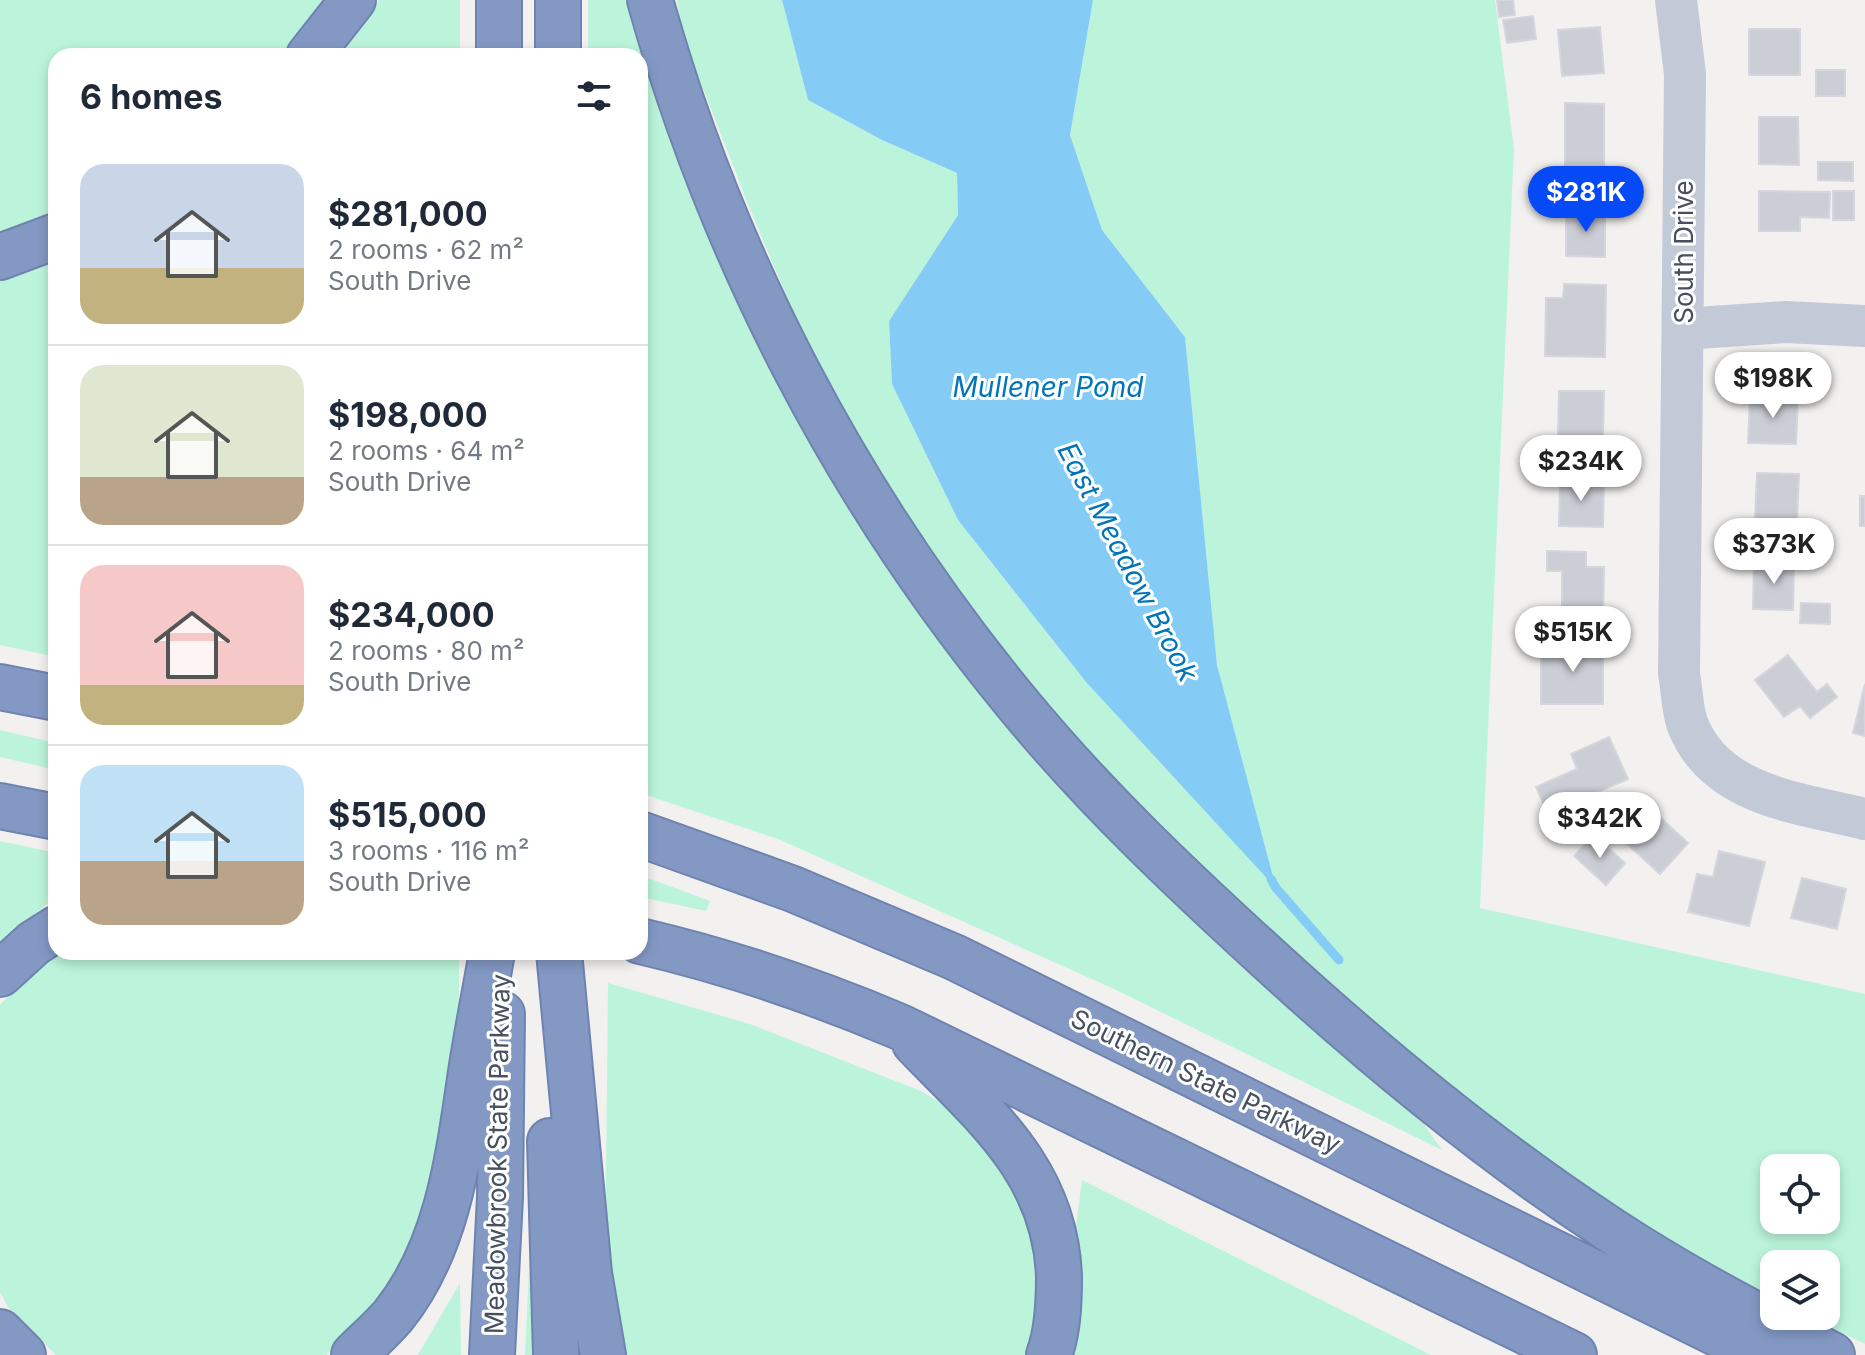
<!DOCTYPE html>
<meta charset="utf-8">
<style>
:root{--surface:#fff;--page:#f2f2f3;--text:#1f2937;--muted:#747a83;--line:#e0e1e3;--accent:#0649f7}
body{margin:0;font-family:Inter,sans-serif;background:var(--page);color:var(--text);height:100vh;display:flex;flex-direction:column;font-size:30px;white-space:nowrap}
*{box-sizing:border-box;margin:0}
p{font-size:26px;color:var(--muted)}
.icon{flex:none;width:44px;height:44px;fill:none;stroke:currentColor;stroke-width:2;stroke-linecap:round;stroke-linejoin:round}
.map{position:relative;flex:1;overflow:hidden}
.drawer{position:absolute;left:48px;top:48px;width:600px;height:912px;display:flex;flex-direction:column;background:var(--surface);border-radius:24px;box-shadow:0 4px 12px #0003}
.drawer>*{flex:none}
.tools{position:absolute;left:1760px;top:1154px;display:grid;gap:16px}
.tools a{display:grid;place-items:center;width:80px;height:80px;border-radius:16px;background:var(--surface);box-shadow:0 4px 12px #0003;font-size:40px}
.price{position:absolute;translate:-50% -68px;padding:0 18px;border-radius:28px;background:#fff;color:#222;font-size:26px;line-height:52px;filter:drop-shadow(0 2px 4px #0008)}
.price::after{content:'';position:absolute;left:50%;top:48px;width:24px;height:18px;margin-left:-12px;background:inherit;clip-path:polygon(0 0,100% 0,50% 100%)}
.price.current{background:var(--accent);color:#fff}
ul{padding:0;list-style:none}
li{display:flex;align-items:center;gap:24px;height:200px;padding:0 32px}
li+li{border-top:2px solid var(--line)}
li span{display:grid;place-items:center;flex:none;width:224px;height:160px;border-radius:24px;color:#555}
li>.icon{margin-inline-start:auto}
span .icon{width:96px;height:96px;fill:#fffc;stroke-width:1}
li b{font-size:34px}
h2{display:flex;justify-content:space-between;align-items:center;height:96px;padding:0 32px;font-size:34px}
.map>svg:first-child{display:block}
.green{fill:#bbf4da;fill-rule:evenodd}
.water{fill:#84ccf5}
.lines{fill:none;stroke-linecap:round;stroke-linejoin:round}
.stream{stroke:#84ccf5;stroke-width:9}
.building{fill:#ccced6;stroke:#d4d5dd;stroke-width:2}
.highway-casing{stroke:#6f83b0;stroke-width:48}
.minor{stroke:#c3cad7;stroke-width:42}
.highway{stroke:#8399c4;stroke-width:44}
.labels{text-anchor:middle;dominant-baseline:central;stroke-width:6;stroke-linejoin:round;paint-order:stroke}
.street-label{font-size:26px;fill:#465060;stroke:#fff}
.water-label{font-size:28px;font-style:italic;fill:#0075b9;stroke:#fff}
</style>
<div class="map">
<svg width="1865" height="1355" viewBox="0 0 1865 1355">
<rect width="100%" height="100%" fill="#f3f1f0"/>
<!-- green -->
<path class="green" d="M 0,0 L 338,0 L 285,56 L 56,56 L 56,217 L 0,242 Z
M 379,0 L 460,0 L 460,56 L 336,56 Z
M 588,0 L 639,0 L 919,599 L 1408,1101 L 1442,1150 L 1112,988 L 778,839 L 640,793 L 640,56 L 588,56 Z
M 677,0 L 782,0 L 808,100 L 882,140 L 957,173 L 958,215 L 889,321 L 892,384 L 958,520 L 1086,682 L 1275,886 L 1217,665 L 1185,337 L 1102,230 L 1070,135 L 1093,0 L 1495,0 L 1514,149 L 1480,908 L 1865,994 L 1865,1344 L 1808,1316 L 1826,1316 L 1826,1264 L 1774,1264 L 1774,1314 L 1539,1161 L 1374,1031 L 1193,865 L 1045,709 L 929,557 L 828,395 L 750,209 L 683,37 ZM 1774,1168 L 1826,1168 L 1826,1220 L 1774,1220 Z
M 56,257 L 56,657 L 0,645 L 0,279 Z
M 0,730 L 56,743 L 56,770 L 0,757 Z
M 0,841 L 56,853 L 56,896 L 0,944 Z
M 640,875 L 710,901 L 706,911 L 640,897 Z
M 66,952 L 459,952 L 459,1092 L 426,1245 L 375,1323 L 326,1355 L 56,1355 L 8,1307 L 0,1292 L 0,1005 L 37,964 Z
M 608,983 L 750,1024 L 921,1091 L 975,1123 L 1036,1220 L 1044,1317 L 1033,1355 L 622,1355 L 605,1279 Z
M 1082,1180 L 1431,1355 L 1065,1355 L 1077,1283 L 1076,1227 Z
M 531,1227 L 542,1355 L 525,1355 Z
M 460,1283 L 461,1355 L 417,1355 L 419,1353 Z"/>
<!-- water -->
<path class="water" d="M 782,0 L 1093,0 L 1070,135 L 1102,230 L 1185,337 L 1217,665 L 1276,888 L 1086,682 L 958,520 L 892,384 L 889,321 L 958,215 L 957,173 L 882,140 L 808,100 Z"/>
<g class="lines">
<!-- stream -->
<path class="stream" d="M 1271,879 L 1276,888 L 1339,960"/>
</g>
<!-- building -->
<path class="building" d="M 1497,0 L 1513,0 L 1515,15 L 1499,17 Z
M 1533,16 L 1536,39 L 1507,43 L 1503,20 Z
M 1600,27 L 1604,73 L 1562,76 L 1558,30 Z
M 1749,29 L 1800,29 L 1800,75 L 1749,75 Z
M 1816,70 L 1845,70 L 1845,96 L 1816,96 Z
M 1565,103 L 1604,104 L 1604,165 L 1565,165 Z
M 1759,117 L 1798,117 L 1799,165 L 1759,164 Z
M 1818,162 L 1853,162 L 1853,181 L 1818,180 Z
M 1759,191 L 1830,192 L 1829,218 L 1800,217 L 1800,231 L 1759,231 Z
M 1833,191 L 1854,191 L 1854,220 L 1833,220 Z
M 1566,211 L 1605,212 L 1605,257 L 1566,256 Z
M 1564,284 L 1606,285 L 1605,357 L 1545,356 L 1546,298 L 1563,298 Z
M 1559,391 L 1604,391 L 1603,436 L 1558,436 Z
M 1750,396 L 1798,398 L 1796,444 L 1748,443 Z
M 1757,473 L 1799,474 L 1797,521 L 1755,520 Z
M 1560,479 L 1604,481 L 1603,527 L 1559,526 Z
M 1860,496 L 1865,496 L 1865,526 L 1860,526 Z
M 1547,551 L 1586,552 L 1586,567 L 1604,567 L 1603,616 L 1562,616 L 1562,571 L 1547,571 Z
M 1754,561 L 1794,562 L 1793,610 L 1753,609 Z
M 1801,603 L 1830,604 L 1830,624 L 1800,623 Z
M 1552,642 L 1603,642 L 1603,704 L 1541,704 L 1541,656 L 1552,656 Z
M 1788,655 L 1817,692 L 1827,684 L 1837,697 L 1810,718 L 1800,706 L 1784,717 L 1755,680 Z
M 1865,684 L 1865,736 L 1853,733 Z
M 1609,737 L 1628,779 L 1574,802 L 1586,830 L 1560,841 L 1536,787 L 1577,769 L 1571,754 Z
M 1653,811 L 1688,843 L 1660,874 L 1625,842 Z
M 1594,835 L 1625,863 L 1606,885 L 1574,856 Z
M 1719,851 L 1765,862 L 1749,926 L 1688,912 L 1697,874 L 1713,877 Z
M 1802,878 L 1846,889 L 1837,929 L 1791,918 Z"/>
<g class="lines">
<!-- highway casing -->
<g class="highway-casing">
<path id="highway" d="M 558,0 L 558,56
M 650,0 C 722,257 847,497 1017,703 C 1094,797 1182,880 1271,961 C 1376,1057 1487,1149 1606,1227 C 1678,1275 1755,1315 1832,1355
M 309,56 L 353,0
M 499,56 L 499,0
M 0,257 L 56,236
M 0,687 L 56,698
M 0,806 L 56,817
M 640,834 L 793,889 L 954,957 L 1761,1355
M 640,941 C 730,962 815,991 900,1027 L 1574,1355
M 559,952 L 589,1273 L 603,1355
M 0,974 L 34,943 L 56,929
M 915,1043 C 983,1114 1055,1170 1059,1276 C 1059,1302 1058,1331 1049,1355
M 550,1141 L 556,1355
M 0,1332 L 23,1355
M 354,1355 C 367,1342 381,1330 393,1316 C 447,1249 458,1161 470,1079 C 476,1037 485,994 492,952
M 492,1355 L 500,1197 L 502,1014"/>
</g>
<!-- minor -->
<path class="minor" d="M 1676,0 L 1685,74 L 1679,674 C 1682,689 1682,708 1687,723 C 1714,796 1800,803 1865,819
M 1683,329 L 1786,322 L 1865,326"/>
<!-- highway -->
<use href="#highway" class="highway"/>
</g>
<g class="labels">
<!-- street labels -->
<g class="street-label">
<text transform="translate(1683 252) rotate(-90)">South Drive</text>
<text transform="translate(1206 1081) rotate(26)">Southern State Parkway</text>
<text transform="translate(497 1154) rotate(-89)">Meadowbrook State Parkway</text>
</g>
<!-- water labels -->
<g class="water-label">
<text x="1048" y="387">Mullener Pond</text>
<text transform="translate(1128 562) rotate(62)">East Meadow Brook</text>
</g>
</g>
</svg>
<div class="tools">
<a><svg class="icon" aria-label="locate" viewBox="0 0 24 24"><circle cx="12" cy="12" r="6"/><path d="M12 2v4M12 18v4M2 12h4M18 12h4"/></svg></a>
<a><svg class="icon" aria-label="layers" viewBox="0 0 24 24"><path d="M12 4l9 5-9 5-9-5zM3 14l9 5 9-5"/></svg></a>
</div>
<b class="price current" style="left:1586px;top:234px">$281K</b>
<b class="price" style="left:1773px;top:420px">$198K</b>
<b class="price" style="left:1581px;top:503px">$234K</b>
<b class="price" style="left:1774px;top:586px">$373K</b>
<b class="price" style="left:1573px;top:674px">$515K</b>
<b class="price" style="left:1600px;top:860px">$342K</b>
<section class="drawer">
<h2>6 homes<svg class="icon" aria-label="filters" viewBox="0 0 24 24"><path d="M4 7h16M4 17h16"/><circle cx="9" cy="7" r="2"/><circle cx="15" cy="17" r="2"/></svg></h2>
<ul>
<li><span style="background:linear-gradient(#c9d6e8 65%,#c2b280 0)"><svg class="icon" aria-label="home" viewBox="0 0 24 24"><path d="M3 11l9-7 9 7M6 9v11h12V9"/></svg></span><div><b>$281,000</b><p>2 rooms · 62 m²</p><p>South Drive</p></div></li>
<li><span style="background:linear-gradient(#dfe7d0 70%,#b9a48a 0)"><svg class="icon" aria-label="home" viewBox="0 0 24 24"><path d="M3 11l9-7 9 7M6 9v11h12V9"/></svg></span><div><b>$198,000</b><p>2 rooms · 64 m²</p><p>South Drive</p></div></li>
<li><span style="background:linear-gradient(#f6c9c9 75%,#c2b280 0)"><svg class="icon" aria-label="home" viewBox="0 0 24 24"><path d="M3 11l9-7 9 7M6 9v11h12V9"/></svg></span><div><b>$234,000</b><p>2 rooms · 80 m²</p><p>South Drive</p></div></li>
<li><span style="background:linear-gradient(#bfe0f5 60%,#b9a48a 0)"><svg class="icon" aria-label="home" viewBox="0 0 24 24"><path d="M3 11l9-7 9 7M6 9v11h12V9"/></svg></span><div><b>$515,000</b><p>3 rooms · 116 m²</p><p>South Drive</p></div></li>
</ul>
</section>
</div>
